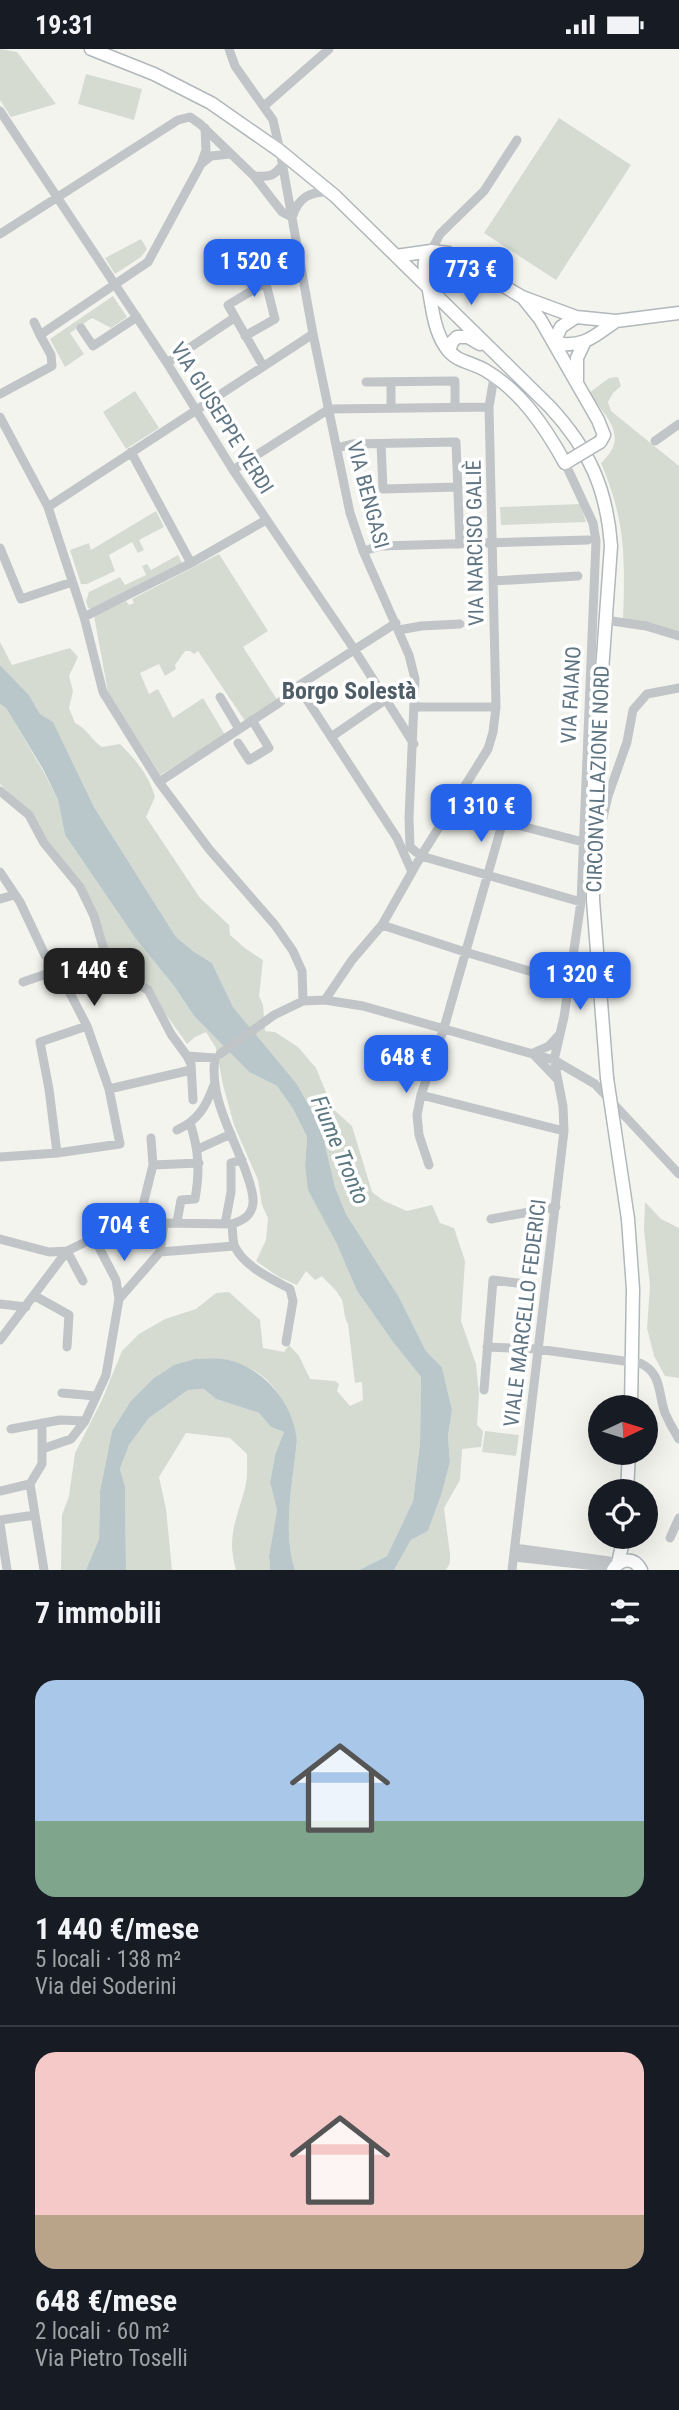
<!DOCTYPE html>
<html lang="it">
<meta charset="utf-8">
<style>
:root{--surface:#171b24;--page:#242831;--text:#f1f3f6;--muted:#9ea1a6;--line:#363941;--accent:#2563eb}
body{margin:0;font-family:"Roboto Condensed",sans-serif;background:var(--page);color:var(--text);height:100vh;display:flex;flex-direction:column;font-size:26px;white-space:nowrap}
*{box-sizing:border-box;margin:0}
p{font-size:23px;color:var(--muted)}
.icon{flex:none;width:38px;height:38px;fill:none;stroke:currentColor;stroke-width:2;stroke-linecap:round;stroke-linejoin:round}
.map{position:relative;height:1521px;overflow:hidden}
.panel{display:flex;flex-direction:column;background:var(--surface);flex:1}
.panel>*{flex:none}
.needle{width:46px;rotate:86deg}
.fabs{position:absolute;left:588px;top:1346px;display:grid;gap:14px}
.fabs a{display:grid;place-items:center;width:70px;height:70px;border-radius:50%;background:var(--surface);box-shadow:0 7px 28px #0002;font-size:35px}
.price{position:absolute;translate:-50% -60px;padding:0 16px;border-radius:14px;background:var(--accent);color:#fff;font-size:23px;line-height:46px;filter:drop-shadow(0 2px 4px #0008)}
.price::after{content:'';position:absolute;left:50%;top:42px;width:21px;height:16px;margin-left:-10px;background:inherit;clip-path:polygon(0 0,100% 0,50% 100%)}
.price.selected{background:#222;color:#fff}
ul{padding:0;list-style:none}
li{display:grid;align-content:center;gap:14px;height:371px;padding:0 35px}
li+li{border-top:2px solid var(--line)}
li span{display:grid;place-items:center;height:217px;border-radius:21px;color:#555}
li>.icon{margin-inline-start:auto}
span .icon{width:126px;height:126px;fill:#fffc;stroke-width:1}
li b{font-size:30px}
h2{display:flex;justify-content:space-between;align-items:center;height:84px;padding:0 35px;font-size:30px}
.status{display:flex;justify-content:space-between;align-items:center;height:49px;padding:0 35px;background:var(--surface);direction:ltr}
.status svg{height:19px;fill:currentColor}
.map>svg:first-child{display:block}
.green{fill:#d5dbd0}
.water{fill:#b9c7cb}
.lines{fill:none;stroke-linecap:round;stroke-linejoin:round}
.major-casing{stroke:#b1b7ba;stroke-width:15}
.minor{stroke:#c1c5c8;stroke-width:9}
.major{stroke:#fff;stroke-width:12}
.major-bridge-casing{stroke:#b1b7ba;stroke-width:15;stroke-linecap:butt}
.major-bridge{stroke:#fff;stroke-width:12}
.labels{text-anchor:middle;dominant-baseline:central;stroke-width:7;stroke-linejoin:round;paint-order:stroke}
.street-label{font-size:21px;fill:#607583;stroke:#fff}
.water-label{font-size:23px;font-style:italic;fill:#5c7881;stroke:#fff}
.quarter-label{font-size:24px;font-weight:bold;fill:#4f5d67;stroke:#fff}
</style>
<div class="status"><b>19:31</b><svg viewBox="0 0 49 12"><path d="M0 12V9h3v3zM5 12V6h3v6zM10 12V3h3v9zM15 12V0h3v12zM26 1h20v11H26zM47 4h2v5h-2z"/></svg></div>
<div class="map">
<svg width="679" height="1521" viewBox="0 0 679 1521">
<rect width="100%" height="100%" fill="#f4f4ef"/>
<!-- green -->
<path class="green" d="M 0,0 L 17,3 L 56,55 L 11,68 L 0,51 Z
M 86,25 L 142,40 L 134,71 L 78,55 Z
M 559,69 L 631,116 L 556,231 L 484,184 Z
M 141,190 L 147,200 L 141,208 L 115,225 L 105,209 Z
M 113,247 L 127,268 L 111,279 L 92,269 L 70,284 L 84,305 L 65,318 L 50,290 Z
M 618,328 L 621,337 L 613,344 L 608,353 L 611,362 L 679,417 L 679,582 L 623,571 C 625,509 626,473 601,414 C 630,387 607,370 589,344 L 609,329 Z
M 135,342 L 159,379 L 126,400 L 103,363 Z
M 580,455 L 586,473 L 501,476 L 500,458 Z
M 156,462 L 164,478 L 139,491 L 144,501 L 138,504 L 132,493 L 109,506 L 115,522 L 87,535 L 81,535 L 70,501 L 89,494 L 91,501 Z
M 219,505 L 268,582 L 243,598 L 278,652 L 245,672 L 198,602 L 194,605 L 190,602 L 185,602 L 175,616 L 176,620 L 165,627 L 159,615 L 140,624 L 149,645 L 158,640 L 173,669 L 203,649 L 225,686 L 160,726 L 108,643 L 94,567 L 126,552 L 129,556 L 134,554 L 132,550 Z
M 178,506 L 183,516 L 92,560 L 88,559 L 86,552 L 89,543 L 120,528 L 125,536 L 146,526 L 142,517 L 147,515 L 151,521 Z
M 0,593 L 12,616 L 70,599 L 78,608 L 69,627 L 73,642 L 69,659 L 75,674 C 87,679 91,691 102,698 L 120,695 C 136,711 149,726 155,748 L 146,768 L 200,849 L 229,876 L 230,886 L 246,900 L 263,911 L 259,947 L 263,956 L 265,982 L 275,983 L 298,998 L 316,1019 L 333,1060 L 352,1077 L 372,1143 L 384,1152 L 407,1162 L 432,1156 L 440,1174 L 454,1179 L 465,1212 L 461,1272 L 476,1315 L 479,1345 L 477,1376 L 483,1382 L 481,1398 L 462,1400 L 460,1431 L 444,1459 L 450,1505 L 450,1514 L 446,1521 L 394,1521 L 411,1491 L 428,1482 L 442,1444 L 450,1413 L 448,1387 L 452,1361 L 442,1318 L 426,1302 L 399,1248 L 346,1165 L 335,1138 L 321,1078 L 297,1035 L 233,958 L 212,914 L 193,902 L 176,888 L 94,758 L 53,674 L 40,665 L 29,646 L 0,616 Z
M 0,655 L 6,659 L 42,720 L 58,751 L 65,786 L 136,890 L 174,937 L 194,967 L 249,1023 L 277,1037 L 293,1060 L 307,1088 L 305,1116 L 357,1242 L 393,1293 L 421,1328 L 420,1394 L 413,1452 L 387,1507 L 359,1521 L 295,1521 C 282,1480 293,1433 297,1391 C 294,1367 277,1334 255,1322 C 245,1317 233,1314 223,1310 L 130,1353 L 112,1382 L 100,1442 L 99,1490 L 88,1517 L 86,1521 L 61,1521 L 62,1466 L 69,1447 L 75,1404 L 102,1351 L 122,1302 L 139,1285 L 165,1270 L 196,1260 L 216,1244 L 229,1243 L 260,1271 L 263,1299 L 284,1303 L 289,1296 L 299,1307 L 310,1330 L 335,1332 L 339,1335 L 337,1342 L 350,1357 L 363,1351 L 362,1333 L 355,1334 L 348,1275 C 343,1267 345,1260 342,1251 C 338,1242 328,1234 322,1227 L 315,1231 L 306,1222 L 297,1236 L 279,1228 L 256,1212 L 266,1191 L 268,1169 L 262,1156 L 258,1131 L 234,1076 L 223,1036 L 216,999 L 206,983 L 195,988 L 187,995 L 148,940 L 110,909 L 80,838 L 23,758 L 0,735 Z
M 645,1153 L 661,1170 L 679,1179 L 679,1329 L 665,1327 L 654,1307 L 647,1279 L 650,1237 L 644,1181 Z
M 204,1340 L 216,1350 L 259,1364 L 271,1378 L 284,1383 L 275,1406 L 270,1432 L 277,1461 L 269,1507 L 270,1521 L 236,1521 C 226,1488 237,1470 245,1439 C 248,1428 247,1416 247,1405 L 230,1389 L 186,1384 L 159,1428 L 166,1460 L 172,1521 L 126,1521 L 125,1437 L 120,1420 L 129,1396 L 149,1369 L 188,1341 Z
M 485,1382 L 519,1386 L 516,1407 L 482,1403 Z"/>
<!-- water -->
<path class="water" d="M 0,616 L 29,646 L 40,665 L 53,673 L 94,758 L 176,888 L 193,902 L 212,914 L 233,958 L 297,1035 L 321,1078 L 335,1138 L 346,1165 L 399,1248 L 426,1302 L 442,1318 L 452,1361 L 448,1387 L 450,1413 L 442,1444 L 428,1482 L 411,1491 L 394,1521 L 359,1521 L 387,1507 L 413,1452 L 420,1394 L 421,1328 L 393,1293 L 357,1242 L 337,1195 L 308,1141 L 305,1116 L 307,1088 L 293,1060 L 277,1037 L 249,1023 L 194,967 L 174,937 L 136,890 L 65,786 L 58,751 L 43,720 L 6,659 L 0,655 Z
M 195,1310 C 204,1310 214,1309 223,1310 C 262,1316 293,1353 297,1391 C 293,1433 282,1480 295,1521 L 270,1521 L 269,1507 L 277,1461 L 270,1433 L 275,1406 L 284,1383 L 271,1378 L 259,1364 L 216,1350 L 204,1340 L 188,1341 L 149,1369 L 129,1396 L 120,1420 L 125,1437 L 126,1521 L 86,1521 L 99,1490 L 100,1442 L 112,1382 L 130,1353 L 153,1330 L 174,1316 Z"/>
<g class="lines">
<!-- major casing -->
<g class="major-casing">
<path id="major" d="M 91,0 L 154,25 L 211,54 L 280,102 L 335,147 L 550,358 C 589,400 607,440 611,497 L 594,733 L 593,780 L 593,851 L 607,1029
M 431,202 C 424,209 424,215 425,224 C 432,247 431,276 445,297 C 455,313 469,312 485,321 C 521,342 545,378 565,414 L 570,411
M 396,207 L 431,202 L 448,204 L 522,248 L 576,268
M 524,250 L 540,270 L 598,371 L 604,386 L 600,393
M 554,294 L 561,278 L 576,268 L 616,272 L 679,264
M 554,294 C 584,299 593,288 616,272
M 449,302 L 452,293 L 457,288 L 468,288 L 480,295
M 577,333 L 577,309 L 584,294
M 628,1170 L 633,1240 L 631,1358
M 627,1442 L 629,1404
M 618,1514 L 624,1488
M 613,1521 C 620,1509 634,1508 641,1521"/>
</g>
<!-- minor -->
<path class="minor" d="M 229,0 L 235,17 L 273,71 L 280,102 L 313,285 L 350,464 L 363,502 L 409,606 L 415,630 L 409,769 L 410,798 L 421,807 L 581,853
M 264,57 L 329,0
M 0,62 L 167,314 L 233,421 L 350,594 L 414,695
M 201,115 L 206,101 L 205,79
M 254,127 C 269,128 274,128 283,115
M 293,166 C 299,148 311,142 330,143
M 0,185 L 178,71 L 190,68 L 200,75 L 254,127 L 282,163 L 292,168
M 431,202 L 440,185 L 484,142 L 517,91
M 34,273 L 40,286
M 81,279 L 93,297 L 137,268
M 245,287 L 275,270 L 260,211
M 167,314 L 234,269
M 263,317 L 228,256 L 265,234
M 366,333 L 455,332 L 455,358
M 391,333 L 391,359
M 0,345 L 52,317 L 51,306 L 40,286 L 148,213 L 201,115 L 211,107 L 230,105
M 0,368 L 48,458 L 84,568 L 103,643 L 159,733 L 209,800 L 275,876 L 293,902 L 302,922 L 303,952
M 655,392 L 679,375
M 381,395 L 383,440 L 458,438
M 337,399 L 352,395 L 456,393 L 460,495
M 131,403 L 191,514
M 233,421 L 329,360 L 489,358
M 48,458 L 313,285
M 0,499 L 21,550 L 72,533
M 363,502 L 381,497 L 588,491
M 493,532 L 578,527
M 84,568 L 191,514 L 266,471
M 605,571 L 646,577 L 679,587
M 399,581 L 421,577 L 460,575
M 298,637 L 397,789 L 412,823
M 220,648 L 239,680
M 415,658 L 496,658
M 331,688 L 385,651
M 238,694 L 249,711 L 269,699 L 252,671
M 159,733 L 279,654 L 298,637 L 396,574
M 0,742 L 29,766 L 44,794 L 80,838 L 94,867 L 107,911 L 120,925 L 148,941 L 171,985 L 187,1007 L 215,1009 C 209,1049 233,1086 246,1123 C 249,1132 254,1144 253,1154 C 252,1167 242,1172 232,1175 L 164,1174 L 160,1203 L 119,1250
M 452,759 L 583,793
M 593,780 L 602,773 L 608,747 L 627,693 L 633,661 L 647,645 L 679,639
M 0,823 L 20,853 L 45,906 L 58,921 L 87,977 L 109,1040 L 120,1095 L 57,1104 L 0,1108
M 0,850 L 14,846
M 382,876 L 465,903 L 570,934
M 23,933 L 58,921
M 325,951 L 352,911 L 382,876 L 421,807 L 488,700 L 493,683 L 496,658 L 489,358 L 494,328
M 533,1004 L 549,997 L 559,986
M 220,1005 L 274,966 L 303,952 L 325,951 L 363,957 L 554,1011 L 595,1035 L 679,1125
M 534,1006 L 558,1031
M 187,1007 L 191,1015 L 193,1051
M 109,1040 L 191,1021
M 421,1046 L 564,1082
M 177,1081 C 199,1071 206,1057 214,1036
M 198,1100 L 231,1085
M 57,1104 L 49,1040 L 40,993 L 87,977
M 153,1116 L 199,1114
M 429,1116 L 419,1086 L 417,1066 L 421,1046 L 444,979 L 503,772
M 143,1156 L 153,1116 L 151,1089
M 491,1170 L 556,1158
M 177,1173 L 181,1151 L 195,1150 C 200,1122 199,1101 190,1074
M 225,1175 L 231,1143 L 231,1114 L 242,1111
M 232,1175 C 233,1183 232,1192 235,1198 C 245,1218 272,1230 290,1240 L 293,1252 L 286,1293
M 0,1190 L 49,1203 L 67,1202
M 67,1202 L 83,1232
M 160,1203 L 234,1197
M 35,1247 L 69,1266 L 67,1298
M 0,1255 L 26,1258
M 0,1291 L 67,1202 L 94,1189 L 116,1231 L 119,1250 L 106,1326 L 85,1372 L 71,1390 L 42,1400 L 42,1415 L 30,1435 L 0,1442
M 487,1298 L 537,1300 L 624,1312
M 640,1314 C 662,1324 658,1344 665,1364 C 669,1373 674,1382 679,1390
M 484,1341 L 493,1231 L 533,1236
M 62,1344 L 95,1347
M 42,1374 L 42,1400
M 11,1380 L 60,1371 L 85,1372
M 30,1435 L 44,1521
M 0,1471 L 35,1466
M 0,1475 L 7,1521
M 670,1489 L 679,1469
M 515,1499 L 609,1512
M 514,1508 L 614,1519
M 512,1521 L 564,1082 L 563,1057 L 554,1011 L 564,968 L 581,853 L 596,492 L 593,474 L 565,414"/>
<!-- major -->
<use href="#major" class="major"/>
<!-- major-bridge casing -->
<g class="major-bridge-casing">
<path id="major-bridge" d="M 570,411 L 600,393
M 607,1029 L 628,1170"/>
</g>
<!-- major-bridge -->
<use href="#major-bridge" class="major-bridge"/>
</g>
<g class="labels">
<!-- street labels -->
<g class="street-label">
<text transform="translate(222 369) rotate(58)">VIA GIUSEPPE VERDI</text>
<text transform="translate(368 446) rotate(75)">VIA BENGASI</text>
<text transform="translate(475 494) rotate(-91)">VIA NARCISO GALIÈ</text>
<text transform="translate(571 646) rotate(-87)">VIA FAIANO</text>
<text transform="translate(598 730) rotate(-88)">CIRCONVALLAZIONE NORD</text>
<text transform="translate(525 1264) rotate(-83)">VIALE MARCELLO FEDERICI</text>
</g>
<!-- water labels -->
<g class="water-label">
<text transform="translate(340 1101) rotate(67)">Fiume Tronto</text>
</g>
<!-- quarter labels -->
<g class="quarter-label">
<text x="349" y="642">Borgo Solestà</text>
</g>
</g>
</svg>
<div class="fabs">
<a><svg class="needle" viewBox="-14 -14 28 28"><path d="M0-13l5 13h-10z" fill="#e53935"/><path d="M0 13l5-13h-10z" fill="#9ea1a6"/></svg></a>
<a><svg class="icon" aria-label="locate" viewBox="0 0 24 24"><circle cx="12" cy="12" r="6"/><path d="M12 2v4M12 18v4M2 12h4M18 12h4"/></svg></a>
</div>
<b class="price" style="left:254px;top:250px">1 520 €</b>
<b class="price" style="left:471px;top:258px">773 €</b>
<b class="price" style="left:481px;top:795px">1 310 €</b>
<b class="price selected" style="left:94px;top:959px">1 440 €</b>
<b class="price" style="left:580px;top:963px">1 320 €</b>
<b class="price" style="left:406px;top:1046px">648 €</b>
<b class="price" style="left:124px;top:1214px">704 €</b>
</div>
<section class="panel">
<h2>7 immobili<svg class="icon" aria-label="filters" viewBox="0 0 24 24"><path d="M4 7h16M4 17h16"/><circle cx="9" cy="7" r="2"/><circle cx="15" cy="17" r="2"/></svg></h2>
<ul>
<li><span style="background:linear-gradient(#a9c7e8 65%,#7fa58c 0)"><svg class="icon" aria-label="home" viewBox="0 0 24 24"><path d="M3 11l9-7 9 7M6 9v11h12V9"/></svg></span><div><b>1 440 €/mese</b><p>5 locali · 138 m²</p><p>Via dei Soderini</p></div></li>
<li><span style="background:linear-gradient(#f6c9c9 75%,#b9a48a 0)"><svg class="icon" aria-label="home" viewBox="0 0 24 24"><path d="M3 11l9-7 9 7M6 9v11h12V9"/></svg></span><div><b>648 €/mese</b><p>2 locali · 60 m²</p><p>Via Pietro Toselli</p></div></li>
</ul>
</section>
